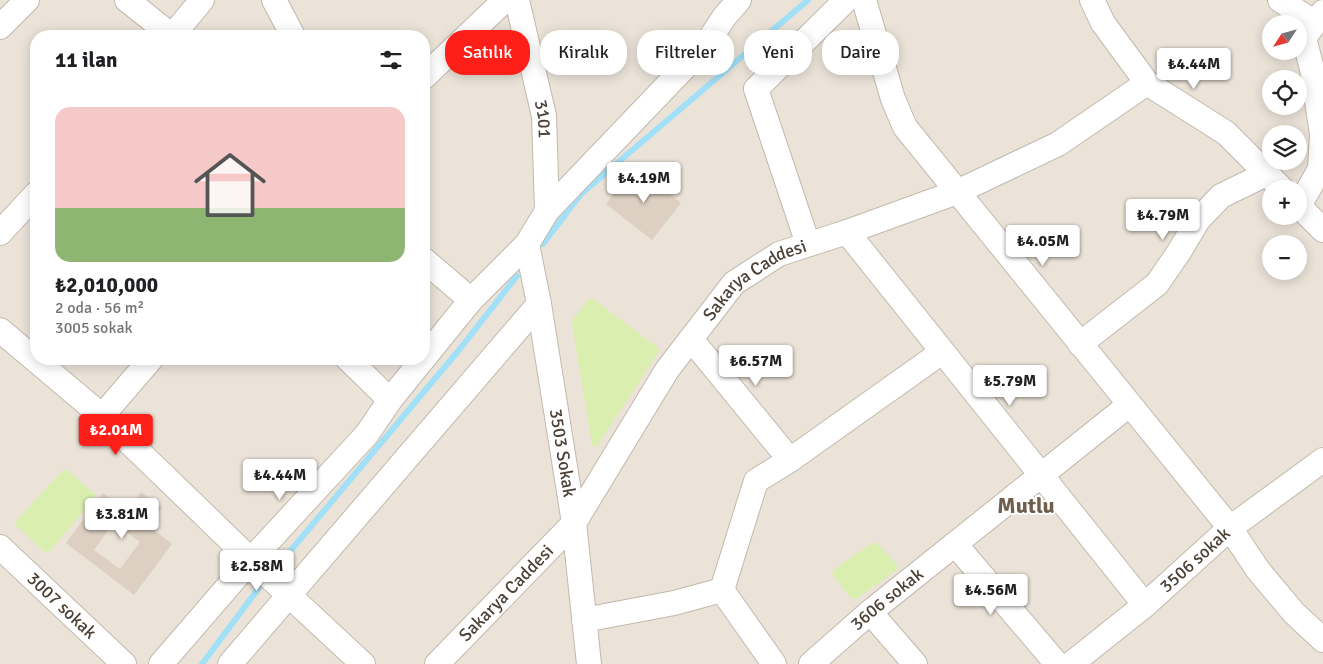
<!DOCTYPE html>
<html lang="tr">
<meta charset="utf-8">
<style>
:root{--surface:#fff;--page:#f6f6f6;--text:#202124;--muted:#757577;--accent:#ff1f19}
body{margin:0;font-family:Signika,sans-serif;background:var(--page);color:var(--text);height:100vh;display:flex;flex-direction:column;font-size:19px;white-space:nowrap}
*{box-sizing:border-box;margin:0}
p{font-size:16px;color:var(--muted)}
.icon{flex:none;width:28px;height:28px;fill:none;stroke:currentColor;stroke-width:2;stroke-linecap:round;stroke-linejoin:round}
.map{position:relative;flex:1;overflow:hidden}
.sheet{position:absolute;left:30px;top:30px;width:400px;height:335px;display:flex;flex-direction:column;background:var(--surface);border-radius:20px;box-shadow:0 2px 12px #0003}
.sheet>*{flex:none}
.banner{position:absolute;left:445px;top:30px;width:475px;height:45px;display:flex;gap:10px}
.needle{width:32px;rotate:234deg}
.buttons{position:absolute;left:1262px;top:15px;display:grid;gap:10px}
.buttons a{display:grid;place-items:center;width:45px;height:45px;border-radius:50%;background:var(--surface);box-shadow:0 2px 12px #0003;font-size:25px}
.price{position:absolute;translate:-50% -42px;padding:0 11px;border-radius:5px;background:#fff;color:#222;font-size:16px;line-height:32px;filter:drop-shadow(0 1px 2px #0008)}
.price::after{content:'';position:absolute;left:50%;top:30px;width:15px;height:11px;margin-left:-8px;background:inherit;clip-path:polygon(0 0,100% 0,50% 100%)}
.price.on{background:var(--accent);color:#fff}
ul{padding:0;list-style:none}
li{display:grid;align-content:center;gap:10px;height:265px;padding:0 25px}
li span{display:grid;place-items:center;height:155px;border-radius:15px;color:#555}
li>.icon{margin-inline-start:auto}
span .icon{width:90px;height:90px;fill:#fffc;stroke-width:1}
li b{font-size:21px}
h2{display:flex;justify-content:space-between;align-items:center;height:60px;padding:0 25px;font-size:21px}
.chip{padding:0 18px;border-radius:20px;background:var(--surface);box-shadow:0 2px 12px #0003;font-size:18px;line-height:45px}
.chip.on{background:var(--accent);color:#fff}
.map>svg:first-child{display:block}
.residential{fill:#ebe3d8;fill-rule:evenodd}
.green{fill:#daeeb0}
.lines{fill:none;stroke-linecap:round;stroke-linejoin:round}
.stream{stroke:#a2e0f8;stroke-width:6}
.building{fill:#ddcfc2;fill-rule:evenodd}
.minor-casing{stroke:#c3b8ac;stroke-width:26}
.minor{stroke:#fff;stroke-width:24}
.labels{text-anchor:middle;dominant-baseline:central;stroke-width:4;stroke-linejoin:round;paint-order:stroke}
.street-label{font-size:18px;fill:#4c4137;stroke:#fff}
.district-label{font-size:22px;font-weight:bold;fill:#705e4d;stroke:#fff}
</style>
<div class="map">
<svg width="1323" height="664" viewBox="0 0 1323 664">
<rect width="100%" height="100%" fill="#f7f1eb"/>
<!-- residential -->
<path class="residential" d="M 0,0 L 1323,0 L 1323,664 L 0,664 ZM 1271,24 L 1299,24 L 1299,51 L 1271,51 ZM 36,36 L 424,36 L 424,359 L 36,359 ZM 1271,79 L 1299,79 L 1299,106 L 1271,106 ZM 1271,134 L 1299,134 L 1299,161 L 1271,161 ZM 1271,189 L 1299,189 L 1299,216 L 1271,216 ZM 1271,244 L 1299,244 L 1299,271 L 1271,271 Z"/>
<!-- green -->
<path class="green" d="M 592,298 L 657,347 L 659,351 L 597,446 L 594,447 L 592,445 L 572,324 L 573,319 L 589,299 Z
M 63,470 L 67,470 L 95,494 L 95,498 L 49,552 L 46,553 L 16,526 L 16,521 Z
M 872,543 L 877,543 L 898,566 L 897,570 L 856,599 L 851,598 L 832,574 L 833,570 Z"/>
<g class="lines">
<!-- stream -->
<path class="stream" d="M 543,244 L 581,194 L 808,0
M 276,568 L 459,350 L 517,276
M 202,664 L 261,585"/>
</g>
<!-- building -->
<path class="building" d="M 635,167 L 681,203 L 652,240 L 606,204 Z
M 141,492 L 162,508 L 149,526 L 172,544 L 134,595 L 66,543 L 103,493 L 126,511 ZM 114,522 L 140,542 L 120,569 L 94,550 Z"/>
<g class="lines">
<!-- minor casing -->
<g class="minor-casing">
<g id="minor">
<path d="M 127,0 L 172,36"/>
<path d="M 274,0 L 293,36"/>
<path id="s1" d="M 517,0 L 544,116 L 547,211"/>
<path d="M 864,0 L 893,99 L 905,127 L 1230,528 L 1258,570 L 1294,613 L 1323,640"/>
<path d="M 1092,0 L 1103,23 L 1147,83 L 1226,133 L 1282,189"/>
<path d="M 1280,0 L 1315,23"/>
<path d="M 0,27 L 27,0"/>
<path d="M 172,36 L 202,0"/>
<path d="M 424,77 L 505,0"/>
<path d="M 1299,206 L 1320,169 L 1322,134 L 1312,69 L 1304,38 L 1323,12"/>
<path d="M 1299,206 L 1323,230"/>
<path d="M 847,232 L 1145,605"/>
<path d="M 0,233 L 36,194"/>
<path id="s2" d="M 527,244 L 539,304 L 574,523 L 589,664"/>
<path d="M 808,244 L 756,89 L 846,0"/>
<path d="M 424,260 L 471,300"/>
<path d="M 0,330 L 102,416 L 251,560 L 363,664"/>
<path d="M 691,339 L 790,460"/>
<path d="M 1080,344 L 1157,284 L 1179,252 L 1198,220 L 1221,196 L 1266,174"/>
<path d="M 424,358 L 471,300 L 527,244 L 547,211 L 705,46 L 725,16 L 739,0"/>
<path d="M 348,359 L 390,400"/>
<path d="M 102,416 L 151,359"/>
<path d="M 955,544 L 1057,664"/>
<path id="s3" d="M 0,547 L 124,664"/>
<path d="M 722,590 L 774,664"/>
<path d="M 870,612 L 915,664"/>
<path d="M 584,620 L 674,603 L 722,590 L 756,481 L 790,460 L 942,352"/>
<path d="M 161,664 L 251,560 L 367,434 L 390,400 L 423,359"/>
<path d="M 230,664 L 539,304"/>
<path id="s4" d="M 437,664 L 574,523 L 667,370 L 734,283 L 779,254 L 847,232 L 957,192 L 1058,144 L 1147,83"/>
<path id="s5" d="M 811,664 L 870,612 L 1129,405"/>
<path id="s6" d="M 1071,664 L 1145,605 L 1230,528 L 1323,460"/>
</g>
</g>
<!-- minor -->
<use href="#minor" class="minor"/>
</g>
<g class="labels">
<!-- street labels -->
<g class="street-label">
<text stroke="none"><textPath href="#s1" startOffset="122">3101</textPath></text>
<text stroke="none"><textPath href="#s4" startOffset="504">Sakarya Caddesi</textPath></text>
<text stroke="none"><textPath href="#s2" startOffset="212">3503 Sokak</textPath></text>
<text stroke="none"><textPath href="#s6" startOffset="162">3506 sokak</textPath></text>
<text stroke="none"><textPath href="#s4" startOffset="99">Sakarya Caddesi</textPath></text>
<text stroke="none"><textPath href="#s5" startOffset="100">3606 sokak</textPath></text>
<text stroke="none"><textPath href="#s3" startOffset="85">3007 sokak</textPath></text>
</g>
<!-- district labels -->
<g class="district-label">
<text x="1026" y="505">Mutlu</text>
</g>
</g>
</svg>
<div class="buttons">
<a><svg class="needle" viewBox="-14 -14 28 28"><path d="M0-13l5 13h-10z" fill="#e53935"/><path d="M0 13l5-13h-10z" fill="#757577"/></svg></a>
<a><svg class="icon" aria-label="locate" viewBox="0 0 24 24"><circle cx="12" cy="12" r="6"/><path d="M12 2v4M12 18v4M2 12h4M18 12h4"/></svg></a>
<a><svg class="icon" aria-label="layers" viewBox="0 0 24 24"><path d="M12 4l9 5-9 5-9-5zM3 14l9 5 9-5"/></svg></a>
<a>+</a>
<a>−</a>
</div>
<b class="price" style="left:1194px;top:90px">₺4.44M</b>
<b class="price" style="left:644px;top:204px">₺4.19M</b>
<b class="price" style="left:1163px;top:241px">₺4.79M</b>
<b class="price" style="left:1043px;top:267px">₺4.05M</b>
<b class="price" style="left:756px;top:387px">₺6.57M</b>
<b class="price" style="left:1010px;top:407px">₺5.79M</b>
<b class="price on" style="left:116px;top:456px">₺2.01M</b>
<b class="price" style="left:280px;top:501px">₺4.44M</b>
<b class="price" style="left:122px;top:540px">₺3.81M</b>
<b class="price" style="left:257px;top:592px">₺2.58M</b>
<b class="price" style="left:991px;top:616px">₺4.56M</b>
<div class="banner">
<a class="chip on">Satılık</a>
<a class="chip">Kiralık</a>
<a class="chip">Filtreler</a>
<a class="chip">Yeni</a>
<a class="chip">Daire</a>
</div>
<section class="sheet">
<h2>11 ilan<svg class="icon" aria-label="filters" viewBox="0 0 24 24"><path d="M4 7h16M4 17h16"/><circle cx="9" cy="7" r="2"/><circle cx="15" cy="17" r="2"/></svg></h2>
<ul>
<li><span style="background:linear-gradient(#f6c9c9 65%,#8fb573 0)"><svg class="icon" aria-label="home" viewBox="0 0 24 24"><path d="M3 11l9-7 9 7M6 9v11h12V9"/></svg></span><div><b>₺2,010,000</b><p>2 oda · 56 m²</p><p>3005 sokak</p></div></li>
</ul>
</section>
</div>
